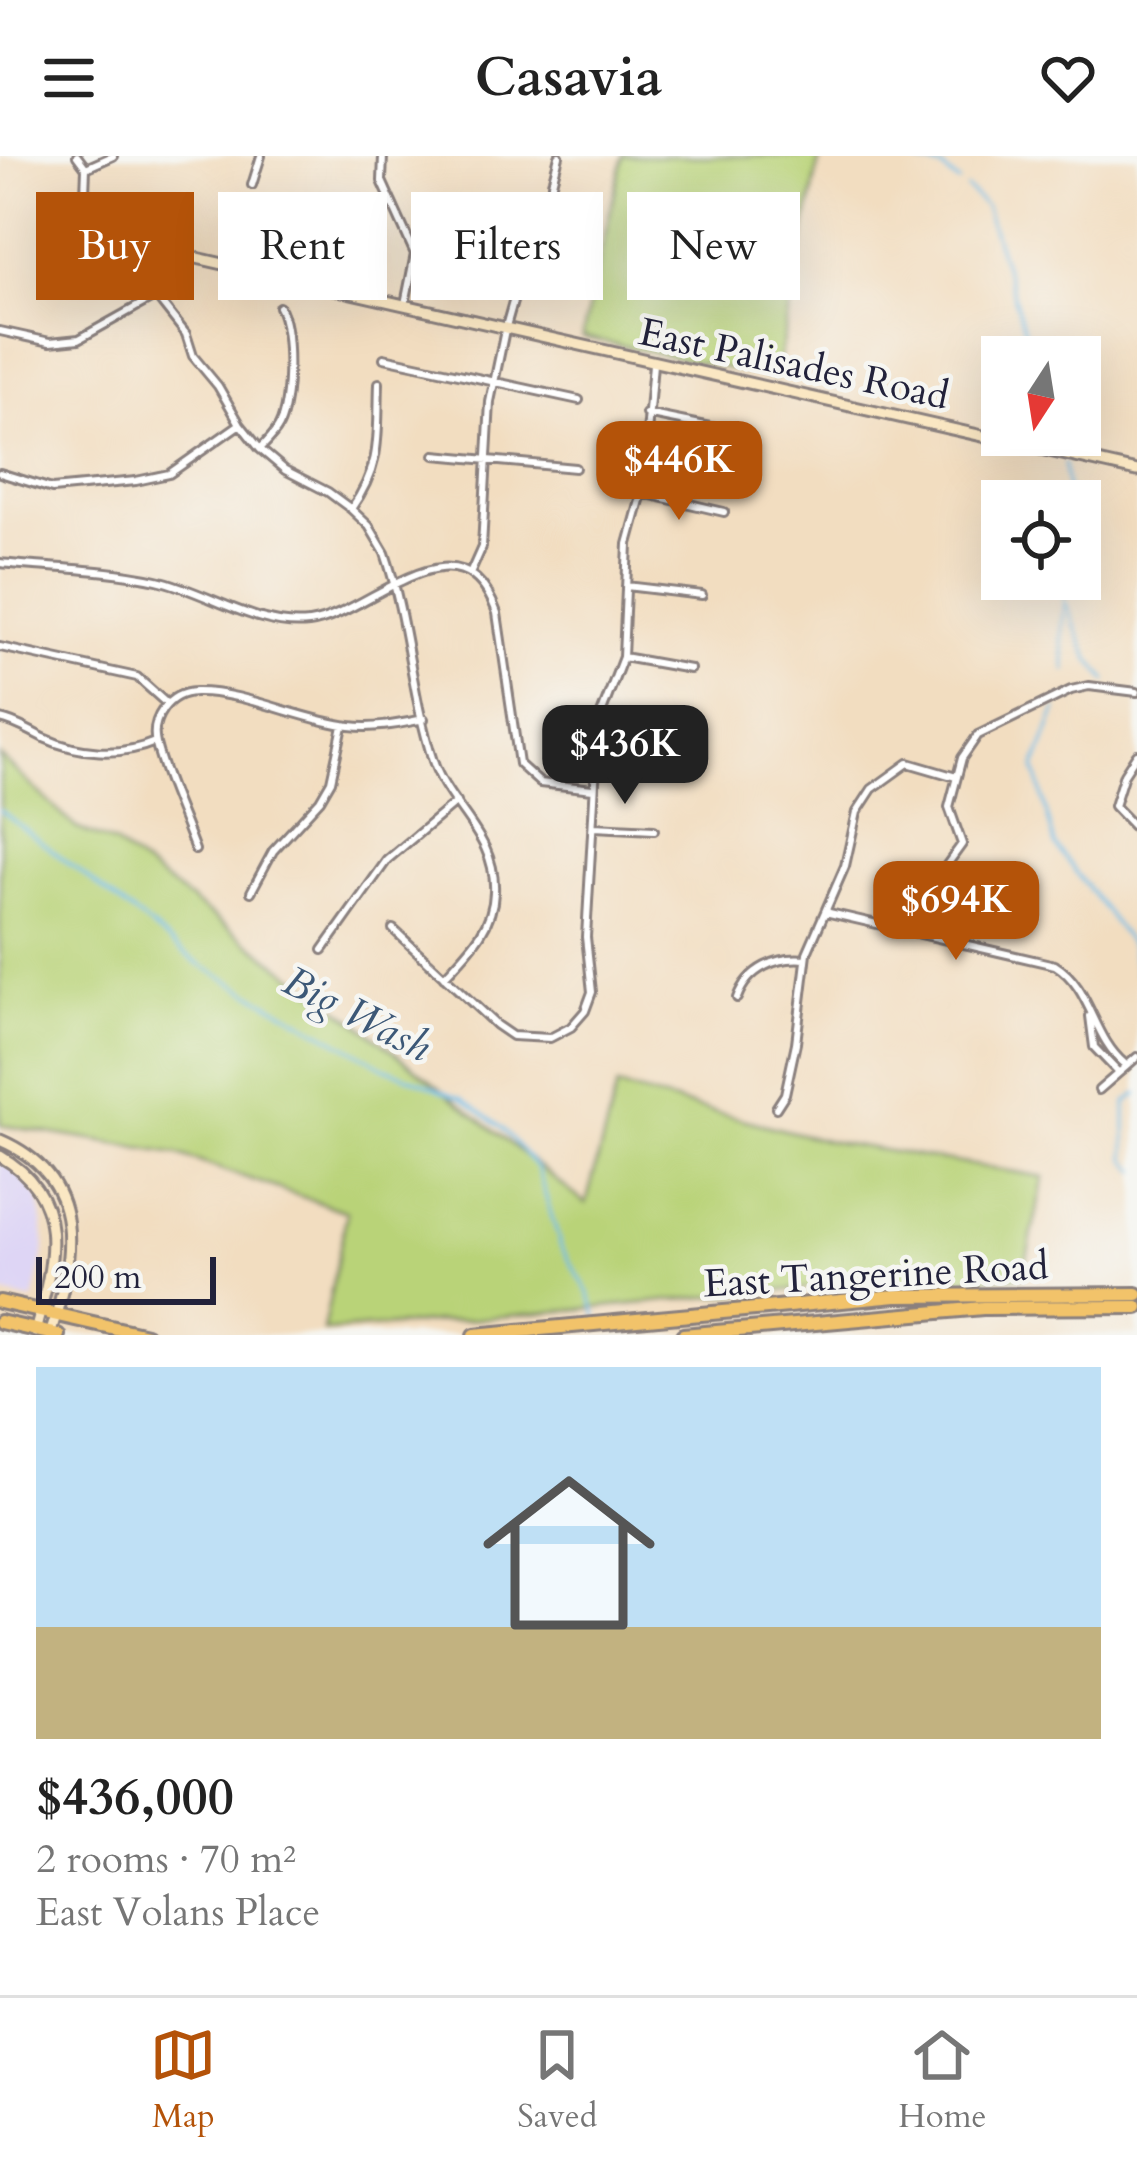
<!DOCTYPE html>
<meta charset="utf-8">
<style>
:root{--surface:#fff;--page:#f6f6f6;--text:#222;--muted:#767676;--line:#e0e0e0;--accent:#b45309}
body{margin:0;font-family:Cardo,serif;background:var(--page);color:var(--text);height:100vh;display:flex;flex-direction:column;font-size:45px;white-space:nowrap}
*{box-sizing:border-box;margin:0}
p{font-size:39px;color:var(--muted)}
.icon{flex:none;width:66px;height:66px;fill:none;stroke:currentColor;stroke-width:2;stroke-linecap:round;stroke-linejoin:round}
.map{position:relative;height:1179px;overflow:hidden}
.panel{display:flex;flex-direction:column;background:var(--surface);flex:1}
.panel>*{flex:none}
.hud{position:absolute;left:36px;top:36px;width:1065px;height:108px;display:flex;gap:24px}
.needle{width:78px;rotate:192deg}
.tools{position:absolute;left:981px;top:180px;display:grid;gap:24px}
.tools a{display:grid;place-items:center;width:120px;height:120px;border-radius:0px;background:var(--surface);box-shadow:0 12px 48px #0002;font-size:60px}
.scale{position:absolute;left:36px;bottom:30px;width:180px;box-sizing:border-box;padding-left:12px;border:6px solid #22223b;border-top:0;font-size:33px;line-height:42px;white-space:nowrap;color:#22223b;-webkit-text-stroke:9px #f6f6f2;paint-order:stroke}
.price{position:absolute;translate:-50% -102px;padding:0 27px;border-radius:24px;background:var(--accent);color:#fff;font-size:39px;line-height:78px;filter:drop-shadow(0 3px 6px #0008)}
.price::after{content:'';position:absolute;left:50%;top:72px;width:36px;height:27px;margin-left:-18px;background:inherit;clip-path:polygon(0 0,100% 0,50% 100%)}
.price.on{background:#222;color:#fff}
ul{padding:0;list-style:none}
li{display:grid;align-content:center;gap:24px;height:636px;padding:0 36px}
li span{display:grid;place-items:center;height:372px;border-radius:0px;color:#555}
li>.icon{margin-inline-start:auto}
span .icon{width:216px;height:216px;fill:#fffc;stroke-width:1}
li b{font-size:51px}
.pill{padding:0 42px;border-radius:0px;background:var(--surface);box-shadow:0 12px 48px #0002;font-size:42px;line-height:108px}
.pill.on{background:var(--accent);color:#fff}
header{display:flex;justify-content:space-between;align-items:center;height:156px;padding:0 36px;background:var(--surface);font-size:54px;font-weight:700}
.menu{display:flex;justify-content:space-around;align-items:center;height:168px;border-top:3px solid var(--line);background:var(--surface);font-size:33px;color:var(--muted)}
.menu a{display:grid;justify-items:center;gap:6px}
.menu .on{color:var(--accent)}
.map>svg:first-child{display:block}
.built{fill:#ded5f5}
.green{fill:#b9d378;stroke:#6e7a5a;stroke-width:3}
.lines{fill:none;stroke-linecap:round;stroke-linejoin:round}
.stream{stroke:#6bbbe6;stroke-width:3}
.street-casing{stroke:#8a807e;stroke-width:12}
.secondary-casing{stroke:#8a807e;stroke-width:15}
.primary-casing{stroke:#8a807e;stroke-width:18}
.street{stroke:#fff;stroke-width:6}
.secondary{stroke:#fae7c3;stroke-width:9}
.primary{stroke:#f2c36a;stroke-width:12}
.labels{text-anchor:middle;dominant-baseline:central;stroke-width:9;stroke-linejoin:round;paint-order:stroke}
.street-label{font-size:39px;fill:#22223b;stroke:#f6f6f2}
.water-label{font-size:42px;font-style:italic;fill:#3c5877;stroke:#f6f6f2}
</style>
<header><svg class="icon" aria-label="menu" viewBox="0 0 24 24"><path d="M4 6h16M4 12h16M4 18h16"/></svg>Casavia<svg class="icon" aria-label="heart" viewBox="0 0 24 24"><path d="M12 20l-8-8c-3-5 5-10 8-4 3-6 11-1 8 4z"/></svg></header>
<div class="map">
<svg width="1137" height="1179" viewBox="0 0 1137 1179">
<rect width="100%" height="100%" fill="#f6f6f2"/>
<filter id="ink" filterUnits="userSpaceOnUse"><feTurbulence type="fractalNoise" baseFrequency=".00833" numOctaves="2"/><feDisplacementMap in="SourceGraphic" scale="24" xChannelSelector="R" yChannelSelector="G"/><feConvolveMatrix kernelMatrix="1 2 1 2 8 2 1 2 1" color-interpolation-filters="sRGB"/></filter>
<filter id="wash" filterUnits="userSpaceOnUse"><feTurbulence type="fractalNoise" baseFrequency=".004" numOctaves="4" result="noise"/><feDisplacementMap in="SourceGraphic" scale="48" xChannelSelector="R" yChannelSelector="G"/><feGaussianBlur stdDeviation="2.7" result="paint"/><feColorMatrix in="noise" values="0 0 0 0 0 0 0 0 0 0 0 0 0 0 0 0 0 1.4 0 .05"/><feComposite in="paint" operator="in"/></filter>
<g filter="url(#wash)">
<rect width="100%" height="100%" fill="#f2ddc0"/>
<!-- built -->
<path class="built" d="M 0,1003 L 13,1010 L 39,1042 L 45,1091 L 33,1145 L 0,1137 Z"/>
<!-- green -->
<path class="green" d="M 623,0 L 820,0 L 775,223 L 582,181 Z
M 0,600 L 76,672 L 113,687 L 357,866 L 586,1048 L 617,931 L 828,985 L 1044,1021 L 1023,1121 C 789,1126 557,1160 323,1175 L 347,1056 L 176,998 L 0,969 Z"/>
<g class="lines">
<!-- stream -->
<path class="stream" d="M 894,0 L 943,13 L 959,27
M 967,33 L 985,50 L 1033,201
M 1061,289 L 1070,279
M 1064,308 L 1068,345
M 1064,441 L 1066,423
M 1064,444 L 1089,502 L 1107,525
M 1064,450 L 1062,485 L 1066,514
M 1057,553 L 1035,612 L 1055,689 L 1131,789 L 1137,818
M 0,654 L 199,808 L 384,911 L 463,943 L 502,972 L 537,1012 L 561,1091 L 589,1137 L 597,1160
M 1137,938 L 1126,947 L 1126,1002 L 1137,1015"/>
</g>
</g>
<g filter="url(#ink)">
<g class="lines">
<!-- street casing -->
<g class="street-casing">
<path id="street" d="M 77,0 L 86,12
M 383,0 L 382,25 L 415,98 L 405,148
M 86,12 L 84,64 L 88,74 L 157,93 L 152,113 L 156,140 L 186,178 L 193,200 L 218,230 L 240,268 L 260,293 L 285,314 L 328,336 L 351,353 L 369,370 L 385,397 C 408,465 411,538 433,605 C 450,654 497,680 494,736 C 493,773 467,796 444,821
M 86,12 L 113,0
M 252,29 L 261,0
M 0,175 L 50,186 L 79,183 L 156,140
M 384,202 L 579,244
M 646,258 L 735,276
M 260,293 C 267,286 275,278 279,270 C 291,247 292,172 279,151
M 435,299 L 575,312
M 0,317 L 52,333 L 136,325 L 169,318 L 240,268
M 642,337 L 724,356
M 351,353 C 383,308 377,279 379,227
M 0,407 C 51,412 107,413 157,424 C 206,435 258,473 309,467 C 370,459 460,353 497,457 L 519,608 L 540,627 L 593,633
M 470,418 L 482,391 L 490,246 L 505,174 L 520,121 L 550,68 L 552,27 L 559,0
M 626,430 L 702,439
M 0,491 L 137,521 L 166,547
M 623,501 L 690,513
M 0,563 C 16,566 29,575 44,582 C 79,598 120,601 155,586
M 597,591 L 669,596
M 1137,598 L 1124,618 L 1114,650 L 1137,674
M 594,671 L 654,674
M 195,694 C 183,660 165,624 156,588 C 150,563 168,537 195,536 C 243,535 301,564 350,570 C 376,573 398,568 424,563
M 251,736 L 273,695 L 320,644 L 331,625 L 343,570
M 825,756 L 1055,809 C 1092,832 1092,881 1125,908
M 393,773 L 496,869 L 512,880 L 550,882 L 571,871 L 585,855 L 592,836 L 586,781 L 597,591 L 600,561 L 623,501 L 628,388 L 642,337 L 653,208
M 924,778 L 936,724 L 962,688 L 949,651 L 962,602 L 978,579 L 1071,534 L 1089,530 L 1137,536
M 323,794 L 387,704 L 456,646
M 737,842 C 748,812 777,800 806,803
M 1090,860 L 1094,891 L 1117,915
M 1099,934 L 1137,901
M 776,952 L 785,938 L 796,887 L 807,797 L 845,710 L 857,656 L 872,633 L 908,607 L 956,621"/>
</g>
<!-- secondary casing -->
<g class="secondary-casing">
<path id="secondary" d="M 157,93 L 1137,315
M 0,984 C 90,1023 74,1103 50,1179
M 0,1000 C 73,1042 53,1108 35,1176"/>
</g>
<!-- primary casing -->
<g class="primary-casing">
<path id="primary" d="M 0,1146 L 146,1179
M 0,1166 L 58,1179
M 475,1179 L 896,1140 L 1137,1138
M 683,1179 L 983,1152 L 1137,1151"/>
</g>
<!-- street -->
<use href="#street" class="street"/>
<!-- secondary -->
<use href="#secondary" class="secondary"/>
<!-- primary -->
<use href="#primary" class="primary"/>
</g>
</g>
<g class="labels">
<!-- street labels -->
<g class="street-label">
<text transform="translate(794 208) rotate(12)">East Palisades Road</text>
<text transform="translate(876 1119) rotate(-3)">East Tangerine Road</text>
</g>
<!-- water labels -->
<g class="water-label">
<text transform="translate(357 858) rotate(27)">Big Wash</text>
</g>
</g>
</svg>
<div class="tools">
<a><svg class="needle" viewBox="-14 -14 28 28"><path d="M0-13l5 13h-10z" fill="#e53935"/><path d="M0 13l5-13h-10z" fill="#767676"/></svg></a>
<a><svg class="icon" aria-label="locate" viewBox="0 0 24 24"><circle cx="12" cy="12" r="6"/><path d="M12 2v4M12 18v4M2 12h4M18 12h4"/></svg></a>
</div>
<div class="scale">200 m</div>
<b class="price" style="left:679px;top:367px">$446K</b>
<b class="price on" style="left:625px;top:651px">$436K</b>
<b class="price" style="left:956px;top:807px">$694K</b>
<div class="hud">
<a class="pill on">Buy</a>
<a class="pill">Rent</a>
<a class="pill">Filters</a>
<a class="pill">New</a>
</div>
</div>
<section class="panel">
<ul>
<li><span style="background:linear-gradient(#bfe0f5 70%,#c2b280 0)"><svg class="icon" aria-label="home" viewBox="0 0 24 24"><path d="M3 11l9-7 9 7M6 9v11h12V9"/></svg></span><div><b>$436,000</b><p>2 rooms · 70 m²</p><p>East Volans Place</p></div></li>
</ul>
</section>
<nav class="menu">
<a class="on"><svg class="icon" aria-label="map" viewBox="0 0 24 24"><path d="M3 6l6-2 6 2 6-2v14l-6 2-6-2-6 2zM9 4v14M15 6v14"/></svg>Map</a>
<a><svg class="icon" aria-label="saved" viewBox="0 0 24 24"><path d="M7 4h10v16l-5-4-5 4z"/></svg>Saved</a>
<a><svg class="icon" aria-label="home" viewBox="0 0 24 24"><path d="M3 11l9-7 9 7M6 9v11h12V9"/></svg>Home</a>
</nav>
